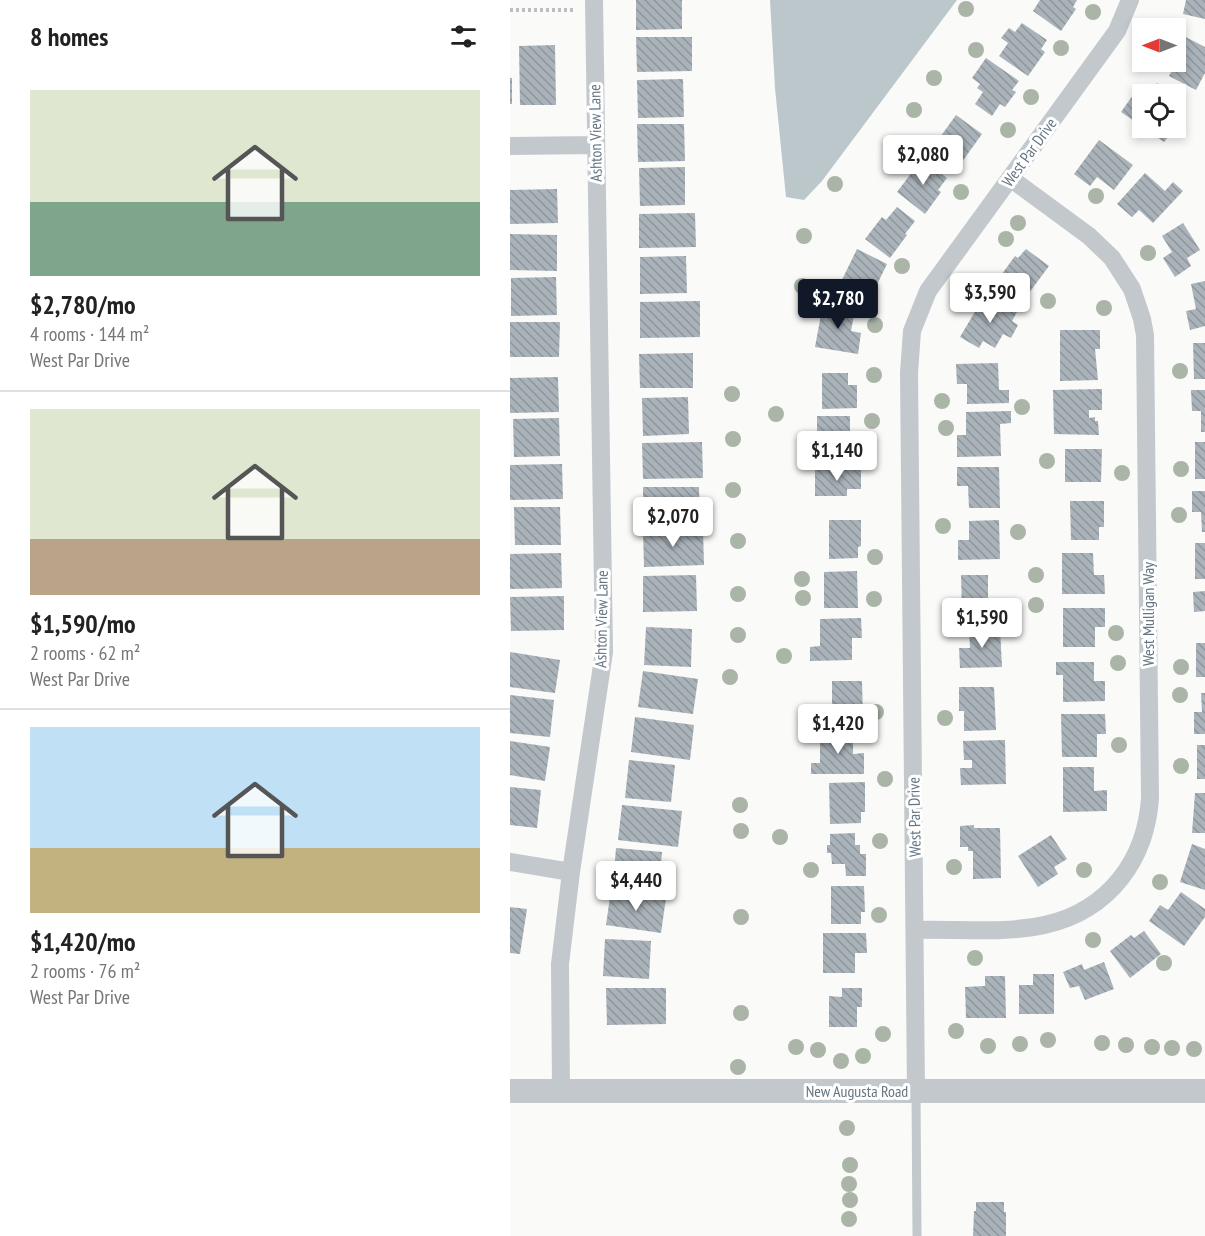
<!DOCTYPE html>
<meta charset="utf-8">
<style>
:root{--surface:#fff;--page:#f6f6f6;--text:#222;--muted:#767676;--line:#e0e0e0;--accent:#111827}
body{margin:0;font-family:"PT Sans Narrow",sans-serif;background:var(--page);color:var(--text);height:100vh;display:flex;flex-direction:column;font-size:22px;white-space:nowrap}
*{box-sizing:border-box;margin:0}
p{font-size:20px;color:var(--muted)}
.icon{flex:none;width:33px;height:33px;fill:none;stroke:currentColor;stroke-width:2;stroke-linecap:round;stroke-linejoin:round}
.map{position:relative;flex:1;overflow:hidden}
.drawer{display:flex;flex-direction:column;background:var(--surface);width:510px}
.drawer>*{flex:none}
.needle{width:39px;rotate:270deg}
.tools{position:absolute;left:622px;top:18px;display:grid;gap:12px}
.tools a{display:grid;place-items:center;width:54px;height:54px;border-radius:0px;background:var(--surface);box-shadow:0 3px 9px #0003;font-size:30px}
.price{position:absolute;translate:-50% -51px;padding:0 14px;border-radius:6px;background:#fff;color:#222;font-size:20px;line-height:39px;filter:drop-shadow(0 2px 3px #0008)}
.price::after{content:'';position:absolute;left:50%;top:36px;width:18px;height:14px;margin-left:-9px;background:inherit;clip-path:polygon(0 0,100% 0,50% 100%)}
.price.selected{background:var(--accent);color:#fff}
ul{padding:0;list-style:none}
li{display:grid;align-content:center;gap:12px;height:318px;padding:0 30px}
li+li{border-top:2px solid var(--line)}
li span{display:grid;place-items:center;height:186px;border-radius:0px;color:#555}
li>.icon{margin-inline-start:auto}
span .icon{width:108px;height:108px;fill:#fffc;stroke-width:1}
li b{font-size:26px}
h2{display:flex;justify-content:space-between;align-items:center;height:72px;padding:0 30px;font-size:26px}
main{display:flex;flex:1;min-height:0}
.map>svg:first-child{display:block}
.water{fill:#bbc7cb}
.building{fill:url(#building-back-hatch)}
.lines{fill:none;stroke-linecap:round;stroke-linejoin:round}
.path{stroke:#bbbfc2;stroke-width:4;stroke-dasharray:3 3;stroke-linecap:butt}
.service{stroke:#c3c8cc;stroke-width:9}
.minor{stroke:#c3c8cc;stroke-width:18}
.tertiary{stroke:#c3c8cc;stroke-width:24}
.tree{fill:#aab4a7}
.labels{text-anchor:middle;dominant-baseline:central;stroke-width:6;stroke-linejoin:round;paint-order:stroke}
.street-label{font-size:16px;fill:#657683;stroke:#fff}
</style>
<main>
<section class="drawer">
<h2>8 homes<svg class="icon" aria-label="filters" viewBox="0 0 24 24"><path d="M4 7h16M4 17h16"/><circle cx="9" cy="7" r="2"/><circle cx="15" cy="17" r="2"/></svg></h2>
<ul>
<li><span style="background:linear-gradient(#dfe7d0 60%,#7fa58c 0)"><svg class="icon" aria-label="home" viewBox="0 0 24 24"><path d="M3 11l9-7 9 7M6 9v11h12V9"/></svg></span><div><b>$2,780/mo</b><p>4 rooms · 144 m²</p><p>West Par Drive</p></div></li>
<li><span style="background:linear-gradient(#dfe7d0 70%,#b9a48a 0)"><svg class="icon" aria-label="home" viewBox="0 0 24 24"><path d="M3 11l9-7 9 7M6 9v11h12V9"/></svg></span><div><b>$1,590/mo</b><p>2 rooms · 62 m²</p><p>West Par Drive</p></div></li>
<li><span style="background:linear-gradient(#bfe0f5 65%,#c2b280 0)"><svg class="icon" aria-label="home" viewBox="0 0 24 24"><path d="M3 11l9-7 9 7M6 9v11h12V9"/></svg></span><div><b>$1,420/mo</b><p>2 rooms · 76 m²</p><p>West Par Drive</p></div></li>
</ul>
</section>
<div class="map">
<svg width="695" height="1236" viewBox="0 0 695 1236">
<defs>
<pattern id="building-back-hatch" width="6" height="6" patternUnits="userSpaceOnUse" patternTransform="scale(1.5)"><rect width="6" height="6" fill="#aab3b9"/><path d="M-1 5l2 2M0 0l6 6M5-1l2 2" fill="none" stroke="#8e969c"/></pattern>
</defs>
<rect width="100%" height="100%" fill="#fafaf8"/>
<!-- water -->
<path class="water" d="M 260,0 L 447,0 L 312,181 L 294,200 L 276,197 L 265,88 Z"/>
<!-- building -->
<path class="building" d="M 126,0 L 172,0 L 172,29 L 126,30 Z
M 530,0 L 567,0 L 563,7 L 566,9 L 551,31 L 523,11 Z
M 676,0 L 695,0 L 695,19 L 673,14 Z
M 512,23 L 537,40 L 531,49 L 535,52 L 518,76 L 489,56 L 498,43 L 491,38 L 499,28 L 505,32 Z
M 666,32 L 695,47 L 695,73 L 686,90 L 659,76 L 669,57 L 666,56 Z
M 126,37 L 182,37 L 182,71 L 127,72 Z
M 45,45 L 46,105 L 10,105 L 9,46 Z
M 476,58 L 509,81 L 502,90 L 506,92 L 495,107 L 490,104 L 482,116 L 465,104 L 473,92 L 467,88 L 470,84 L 462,78 Z
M 0,78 L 2,78 L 2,104 L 0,104 Z
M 173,79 L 174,117 L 128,118 L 127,80 Z
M 647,83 L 663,94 L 639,94 Z
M 623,95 L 633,102 L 633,127 L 611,112 Z
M 446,115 L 472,134 L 449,166 L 423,147 Z
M 127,124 L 174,124 L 175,161 L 128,162 Z
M 633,128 L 656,128 L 662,132 L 654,142 Z
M 589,140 L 623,165 L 604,190 L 587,177 L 580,186 L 564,174 Z
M 412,159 L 437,178 L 428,190 L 431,192 L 415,214 L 387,192 Z
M 175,167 L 175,205 L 130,206 L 129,168 Z
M 635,173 L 655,191 L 663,182 L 673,191 L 643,223 L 629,210 L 622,217 L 607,204 Z
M 47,189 L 48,223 L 0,224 L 0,190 Z
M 387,207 L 405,221 L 395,234 L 397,235 L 380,258 L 355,239 L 372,217 L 376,220 Z
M 185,213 L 186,247 L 129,248 L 129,214 Z
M 673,223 L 690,250 L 677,258 L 681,266 L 665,277 L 653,258 L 662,252 L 652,236 Z
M 0,234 L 47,235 L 47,271 L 0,270 Z
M 347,249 L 377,264 L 359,301 L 329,286 Z
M 516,249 L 539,266 L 516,297 L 489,278 L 505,256 L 508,258 Z
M 176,256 L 177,293 L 130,294 L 130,257 Z
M 46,277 L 47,315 L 1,316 L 1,278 Z
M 695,281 L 695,326 L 680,330 L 676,311 L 686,309 L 681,284 Z
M 480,296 L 507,312 L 502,321 L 508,325 L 501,338 L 493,334 L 485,348 L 473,341 L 469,348 L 450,337 L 469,305 L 474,308 Z
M 190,301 L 190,337 L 130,338 L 130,302 Z
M 313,304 L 345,310 L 341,331 L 351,333 L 348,354 L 305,347 Z
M 0,322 L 50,322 L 49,357 L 0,357 Z
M 550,330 L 590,330 L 590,349 L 585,349 L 588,380 L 550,381 Z
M 683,343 L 695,343 L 695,379 L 684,379 Z
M 183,353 L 183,388 L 130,388 L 129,354 Z
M 488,363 L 489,390 L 499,390 L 499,403 L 457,404 L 457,384 L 447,384 L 446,364 Z
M 312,373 L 338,373 L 338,385 L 347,385 L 347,408 L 312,409 Z
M 48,377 L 49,412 L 0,413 L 0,378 Z
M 592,389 L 592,410 L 579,410 L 579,418 L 585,417 L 585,421 L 588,421 L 589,435 L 544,434 L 543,390 Z
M 681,390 L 695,390 L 695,432 L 691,432 L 691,411 L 682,411 Z
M 178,397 L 179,434 L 133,436 L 132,398 Z
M 501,411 L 501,423 L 490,424 L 491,456 L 447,457 L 447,435 L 456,435 L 456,412 Z
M 307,416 L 340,416 L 340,439 L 350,439 L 350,460 L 307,460 Z
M 49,418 L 50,456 L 4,457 L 3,419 Z
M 192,442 L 193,478 L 133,479 L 132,443 Z
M 685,442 L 695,442 L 695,479 L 685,479 Z
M 555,449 L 592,449 L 591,482 L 555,482 Z
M 52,464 L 53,499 L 0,500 L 0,465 Z
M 447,467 L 489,467 L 490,508 L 459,508 L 458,486 L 447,486 Z
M 305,470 L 351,470 L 351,489 L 337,489 L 337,496 L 305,496 Z
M 133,487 L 189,487 L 190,521 L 133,522 Z
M 682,491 L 695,491 L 695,532 L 692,532 L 691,512 L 682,512 Z
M 560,501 L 594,501 L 594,527 L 589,527 L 589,540 L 561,540 Z
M 4,507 L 50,507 L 51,545 L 5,545 Z
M 319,520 L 351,520 L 351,546 L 348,547 L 348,558 L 319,559 Z
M 489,520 L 490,559 L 448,560 L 448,540 L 459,540 L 459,521 Z
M 193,530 L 194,565 L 134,567 L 133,531 Z
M 685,543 L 695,543 L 695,579 L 685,579 Z
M 51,553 L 52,588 L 0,589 L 0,554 Z
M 552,553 L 583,553 L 584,575 L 594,575 L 595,594 L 552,594 Z
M 347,571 L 348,608 L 314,608 L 314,572 Z
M 186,575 L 187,611 L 133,612 L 133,576 Z
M 451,575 L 478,575 L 478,611 L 452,612 Z
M 695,591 L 695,611 L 684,612 L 683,592 Z
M 54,596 L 54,630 L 1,631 L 0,597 Z
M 553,608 L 595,608 L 595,627 L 585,627 L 585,647 L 553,647 Z
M 351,618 L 352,638 L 342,638 L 342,660 L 300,661 L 300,647 L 310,646 L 310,619 Z
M 136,627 L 182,629 L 181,667 L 134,665 Z
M 490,628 L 492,667 L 450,668 L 449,648 L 460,648 L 459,629 Z
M 686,643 L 695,643 L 695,677 L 686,677 Z
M 0,652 L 50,660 L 45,693 L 0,687 Z
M 546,662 L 584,662 L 584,681 L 595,681 L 595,701 L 553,702 L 553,675 L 546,675 Z
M 133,671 L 188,679 L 183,714 L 128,707 Z
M 322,681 L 352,681 L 353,717 L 322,717 Z
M 449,687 L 484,687 L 486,730 L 454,731 L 454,711 L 449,711 Z
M 691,693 L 695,693 L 695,734 L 684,734 L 684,712 L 692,712 Z
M 0,695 L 44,700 L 40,737 L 0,733 Z
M 551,714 L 595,714 L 596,734 L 587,734 L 587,757 L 552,757 Z
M 125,717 L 184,725 L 180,760 L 121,752 Z
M 343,730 L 343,754 L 354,753 L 354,774 L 301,774 L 301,763 L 310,763 L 310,731 Z
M 495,740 L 496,784 L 451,785 L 450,768 L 462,768 L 462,760 L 454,760 L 453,741 Z
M 0,741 L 40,747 L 35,781 L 0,775 Z
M 687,745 L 695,745 L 695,779 L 687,779 Z
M 119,760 L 165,765 L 161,802 L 115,798 Z
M 553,767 L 584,767 L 584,791 L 597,790 L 597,811 L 553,812 Z
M 355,782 L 355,812 L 351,812 L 351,823 L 320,824 L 319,783 Z
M 0,787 L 31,790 L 27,828 L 0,825 Z
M 685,793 L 695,793 L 695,833 L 682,833 Z
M 112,805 L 172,811 L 168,847 L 108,840 Z
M 464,825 L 464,828 L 490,828 L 491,878 L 463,879 L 463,851 L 458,851 L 458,847 L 450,847 L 450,826 Z
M 345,833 L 345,845 L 350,845 L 350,854 L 356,854 L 356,876 L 336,876 L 335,864 L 322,864 L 321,853 L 317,853 L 317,845 L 320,845 L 320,834 Z
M 541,835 L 557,859 L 544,867 L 548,874 L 528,887 L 508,856 Z
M 682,844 L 695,849 L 695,890 L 670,882 Z
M 106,848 L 152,852 L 149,889 L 103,885 Z
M 321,886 L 354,886 L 355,912 L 351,912 L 351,924 L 321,924 Z
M 101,890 L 156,898 L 151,933 L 96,925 Z
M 671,892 L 695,909 L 695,917 L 674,946 L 639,921 L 650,905 L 658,910 Z
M 0,907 L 17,909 L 10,954 L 0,953 Z
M 634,931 L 651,954 L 620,978 L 600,951 L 621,935 L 624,938 Z
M 313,933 L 356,933 L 357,953 L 345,953 L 345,973 L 313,973 Z
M 95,939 L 141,941 L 139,979 L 93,976 Z
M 594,962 L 604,989 L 575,1000 L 569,986 L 560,988 L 553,972 L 572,964 L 574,970 Z
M 523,974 L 544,974 L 544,1014 L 509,1014 L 509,985 L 523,985 Z
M 475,976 L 495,976 L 496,1018 L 456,1018 L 455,987 L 475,986 Z
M 96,988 L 156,988 L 156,1024 L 97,1025 Z
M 332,988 L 352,988 L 352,1007 L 347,1007 L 347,1027 L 319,1027 L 319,996 L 332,997 Z
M 466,1202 L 494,1202 L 494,1212 L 496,1212 L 496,1236 L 463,1236 L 464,1211 L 466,1211 Z"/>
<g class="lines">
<!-- path -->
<path class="path" d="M 0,10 L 66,10"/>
<!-- service -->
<path class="service" d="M 406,1093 L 407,1236"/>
<!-- minor -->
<path class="minor" d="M 0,146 L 85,145
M 0,862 L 61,872
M 405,930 C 480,928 559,944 611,878 C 629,855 638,828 640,798 L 635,335 L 632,319 L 622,289 L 602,258 L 579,236 L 500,178
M 51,1091 L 50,964 L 61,872 L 94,652 L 84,0
M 406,1091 L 399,373 L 402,331 L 418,291 L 607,31 L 620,0"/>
<!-- tertiary -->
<path class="tertiary" d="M 0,1091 L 695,1091"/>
</g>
<!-- trees -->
<g class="tree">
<circle cx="456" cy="9" r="8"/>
<circle cx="583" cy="12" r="8"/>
<circle cx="551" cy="48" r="8"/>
<circle cx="466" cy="50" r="8"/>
<circle cx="424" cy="78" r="8"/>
<circle cx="521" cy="97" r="8"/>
<circle cx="404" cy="110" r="8"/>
<circle cx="498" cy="130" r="8"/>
<circle cx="325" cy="184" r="8"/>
<circle cx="451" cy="192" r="8"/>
<circle cx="586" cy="196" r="8"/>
<circle cx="508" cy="223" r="8"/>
<circle cx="294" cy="236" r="8"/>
<circle cx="496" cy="239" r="8"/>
<circle cx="638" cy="253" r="8"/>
<circle cx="392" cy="266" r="8"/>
<circle cx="292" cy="286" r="8"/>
<circle cx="538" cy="301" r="8"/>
<circle cx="594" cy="308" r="8"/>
<circle cx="365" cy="325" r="8"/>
<circle cx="670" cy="371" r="8"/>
<circle cx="364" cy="375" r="8"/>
<circle cx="222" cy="394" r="8"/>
<circle cx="432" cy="401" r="8"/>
<circle cx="512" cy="407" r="8"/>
<circle cx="266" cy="414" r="8"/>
<circle cx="362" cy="421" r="8"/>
<circle cx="436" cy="428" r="8"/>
<circle cx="223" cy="439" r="8"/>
<circle cx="537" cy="461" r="8"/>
<circle cx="671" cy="469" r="8"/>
<circle cx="612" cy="473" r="8"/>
<circle cx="223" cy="490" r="8"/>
<circle cx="669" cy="515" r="8"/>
<circle cx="433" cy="526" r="8"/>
<circle cx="508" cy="532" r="8"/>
<circle cx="228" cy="541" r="8"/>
<circle cx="365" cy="557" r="8"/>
<circle cx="526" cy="575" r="8"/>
<circle cx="292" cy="579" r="8"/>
<circle cx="228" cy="594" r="8"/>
<circle cx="293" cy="598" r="8"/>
<circle cx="364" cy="599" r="8"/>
<circle cx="526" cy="605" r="8"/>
<circle cx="606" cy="633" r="8"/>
<circle cx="228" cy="635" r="8"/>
<circle cx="274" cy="656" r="8"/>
<circle cx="608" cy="663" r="8"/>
<circle cx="671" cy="667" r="8"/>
<circle cx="220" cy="677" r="8"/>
<circle cx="670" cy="695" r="8"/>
<circle cx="366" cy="712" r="8"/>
<circle cx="435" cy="718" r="8"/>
<circle cx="609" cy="745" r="8"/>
<circle cx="671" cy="766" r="8"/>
<circle cx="375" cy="779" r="8"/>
<circle cx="230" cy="805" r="8"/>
<circle cx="231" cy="831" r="8"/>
<circle cx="270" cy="837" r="8"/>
<circle cx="370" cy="841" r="8"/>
<circle cx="444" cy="867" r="8"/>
<circle cx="301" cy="870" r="8"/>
<circle cx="574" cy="870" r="8"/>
<circle cx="650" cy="882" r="8"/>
<circle cx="369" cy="915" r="8"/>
<circle cx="231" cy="917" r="8"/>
<circle cx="583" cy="940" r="8"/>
<circle cx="465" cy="958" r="8"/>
<circle cx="654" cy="963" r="8"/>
<circle cx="231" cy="1013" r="8"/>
<circle cx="446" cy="1031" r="8"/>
<circle cx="373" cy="1034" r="8"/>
<circle cx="538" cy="1040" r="8"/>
<circle cx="592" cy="1043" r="8"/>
<circle cx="510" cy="1044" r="8"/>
<circle cx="616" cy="1045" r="8"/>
<circle cx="478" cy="1046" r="8"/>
<circle cx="286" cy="1047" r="8"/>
<circle cx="642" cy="1047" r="8"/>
<circle cx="662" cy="1048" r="8"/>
<circle cx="684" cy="1049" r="8"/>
<circle cx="308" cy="1050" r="8"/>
<circle cx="353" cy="1056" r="8"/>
<circle cx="331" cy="1061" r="8"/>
<circle cx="228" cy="1067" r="8"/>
<circle cx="337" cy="1128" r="8"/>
<circle cx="340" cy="1165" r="8"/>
<circle cx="339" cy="1184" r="8"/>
<circle cx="340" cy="1200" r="8"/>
<circle cx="339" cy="1219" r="8"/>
</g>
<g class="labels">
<!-- street labels -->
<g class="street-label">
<text transform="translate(85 133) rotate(-91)">Ashton View Lane</text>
<text transform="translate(519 152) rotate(-54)">West Par Drive</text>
<text transform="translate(638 614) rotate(-90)">West Mulligan Way</text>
<text transform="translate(91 619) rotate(-89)">Ashton View Lane</text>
<text transform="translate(404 817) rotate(-91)">West Par Drive</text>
<text x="347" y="1091">New Augusta Road</text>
</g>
</g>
</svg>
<div class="tools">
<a><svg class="needle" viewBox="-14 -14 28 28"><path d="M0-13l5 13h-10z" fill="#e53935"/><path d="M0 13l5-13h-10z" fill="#767676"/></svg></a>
<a><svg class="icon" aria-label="locate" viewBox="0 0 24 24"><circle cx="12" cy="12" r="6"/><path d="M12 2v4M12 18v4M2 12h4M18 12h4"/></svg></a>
</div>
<b class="price" style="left:413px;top:186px">$2,080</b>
<b class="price" style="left:480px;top:324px">$3,590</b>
<b class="price selected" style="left:328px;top:330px">$2,780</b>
<b class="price" style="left:327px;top:482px">$1,140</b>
<b class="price" style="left:163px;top:548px">$2,070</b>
<b class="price" style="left:472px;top:649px">$1,590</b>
<b class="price" style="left:328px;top:755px">$1,420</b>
<b class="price" style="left:126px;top:912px">$4,440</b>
</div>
</main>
